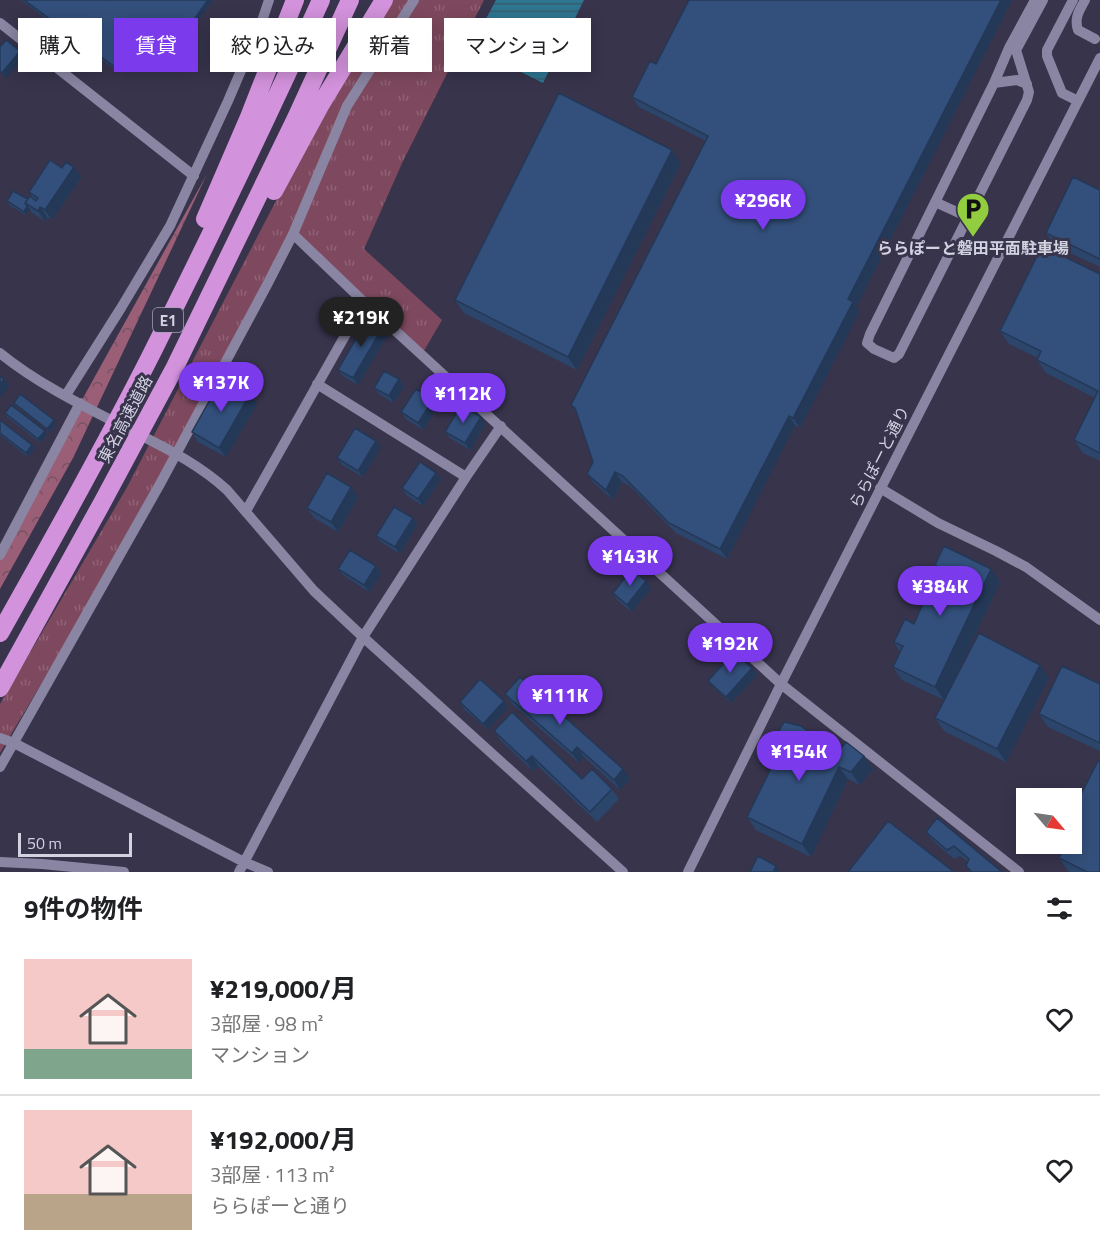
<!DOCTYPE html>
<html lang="ja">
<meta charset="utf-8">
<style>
:root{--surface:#fff;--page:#f2f2f2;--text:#202124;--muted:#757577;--line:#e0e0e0;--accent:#7c3aed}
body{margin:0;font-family:"Titillium Web","Noto Sans JP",sans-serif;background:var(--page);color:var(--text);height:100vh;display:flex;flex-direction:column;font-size:22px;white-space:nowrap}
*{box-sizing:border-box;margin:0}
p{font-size:20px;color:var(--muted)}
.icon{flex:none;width:33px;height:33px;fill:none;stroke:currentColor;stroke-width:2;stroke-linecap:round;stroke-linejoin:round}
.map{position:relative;height:872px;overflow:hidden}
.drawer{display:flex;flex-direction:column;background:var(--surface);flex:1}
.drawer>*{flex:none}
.hud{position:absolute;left:18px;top:18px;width:600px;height:54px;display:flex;gap:12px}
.needle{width:39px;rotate:119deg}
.fabs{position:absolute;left:1016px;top:788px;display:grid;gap:12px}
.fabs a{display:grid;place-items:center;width:66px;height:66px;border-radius:0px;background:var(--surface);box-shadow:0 3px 15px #0003;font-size:30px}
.scale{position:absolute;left:18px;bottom:15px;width:114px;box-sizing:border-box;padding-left:6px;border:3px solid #d3d2e1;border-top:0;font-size:16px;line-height:21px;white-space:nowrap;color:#d3d2e1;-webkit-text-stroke:4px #37344c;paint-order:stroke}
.price{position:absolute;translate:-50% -51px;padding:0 14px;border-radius:21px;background:var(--accent);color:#fff;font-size:20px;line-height:39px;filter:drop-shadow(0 2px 3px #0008)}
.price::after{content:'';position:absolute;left:50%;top:36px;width:18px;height:14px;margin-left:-9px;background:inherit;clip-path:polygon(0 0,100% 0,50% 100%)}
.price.on{background:#222;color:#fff}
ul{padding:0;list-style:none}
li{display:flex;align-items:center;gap:18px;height:150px;padding:0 24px}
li+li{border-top:2px solid var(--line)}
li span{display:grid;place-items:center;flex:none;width:168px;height:120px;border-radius:0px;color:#555}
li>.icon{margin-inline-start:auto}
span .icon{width:72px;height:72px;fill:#fffc;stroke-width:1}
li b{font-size:26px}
h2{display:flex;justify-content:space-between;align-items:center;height:72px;padding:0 24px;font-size:26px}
.chip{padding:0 21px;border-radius:0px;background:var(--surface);box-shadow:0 3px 15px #0003;font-size:21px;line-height:54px}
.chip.on{background:var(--accent);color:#fff}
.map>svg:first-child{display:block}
.grass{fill:url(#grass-tufts)}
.forest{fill:url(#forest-crowns)}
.water{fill:url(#water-rules)}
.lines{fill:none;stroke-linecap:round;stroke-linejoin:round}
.minor{stroke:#8985a2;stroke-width:10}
.highway{stroke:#d392dc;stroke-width:18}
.wall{fill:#2c456b}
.shaded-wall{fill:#243857}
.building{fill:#33507c;stroke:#243857;stroke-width:1.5}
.labels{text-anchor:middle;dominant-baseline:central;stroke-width:6;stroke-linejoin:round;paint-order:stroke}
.shield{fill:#37344c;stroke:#a4a3b4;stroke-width:1.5}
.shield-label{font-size:15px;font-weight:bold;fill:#d3d2e1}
.poi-label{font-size:16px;font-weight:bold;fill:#d3d2e1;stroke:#37344c}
.street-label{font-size:16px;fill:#d3d2e1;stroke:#37344c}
</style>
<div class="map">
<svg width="1100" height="872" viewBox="0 0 1100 872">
<defs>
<pattern id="grass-tufts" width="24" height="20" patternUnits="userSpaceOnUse" patternTransform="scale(1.5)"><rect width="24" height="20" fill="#7e495e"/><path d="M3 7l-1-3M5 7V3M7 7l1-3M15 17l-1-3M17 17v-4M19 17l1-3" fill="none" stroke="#8f6275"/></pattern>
<pattern id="forest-crowns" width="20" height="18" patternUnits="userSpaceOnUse" patternTransform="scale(1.5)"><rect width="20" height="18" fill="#9a5f76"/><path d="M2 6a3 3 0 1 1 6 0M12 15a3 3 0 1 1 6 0" fill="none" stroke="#765262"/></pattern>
<pattern id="water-rules" width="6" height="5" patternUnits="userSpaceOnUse" patternTransform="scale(1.5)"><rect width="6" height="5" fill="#2e7691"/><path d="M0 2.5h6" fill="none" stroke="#365d6e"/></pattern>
</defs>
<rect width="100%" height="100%" fill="#37344c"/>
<!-- grass -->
<path class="grass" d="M 386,0 L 484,0 L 403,161 L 364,249 L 442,320 L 422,354 L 293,234 L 160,484 L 0,753 L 0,704 L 126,489 L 316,124 Z"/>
<!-- forest -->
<path class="forest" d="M 207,174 L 73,458 L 0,589 L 0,548 Z"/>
<!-- water -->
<path class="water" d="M 496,0 L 584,0 L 543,83 L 471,47 Z"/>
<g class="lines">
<!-- minor -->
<path class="minor" d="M 1035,0 L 1009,48 L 994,83 L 870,334 L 867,343 L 874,349 L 894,358 L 899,354 L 1027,100 L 1029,92 L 1016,50 L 1043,0
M 1073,0 L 1047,50 L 1047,56 L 1062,93 L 1078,101
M 1085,0 C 1079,11 1074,18 1078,30 L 1095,39
M 0,23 L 194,176
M 994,83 L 1017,80 L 1027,84
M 935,202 L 968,217
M 293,234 L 364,302 L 781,684 L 1019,872
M 0,353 C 40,386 96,412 142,436 C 172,451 202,467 227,490 L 314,591 L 363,637 L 623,872
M 317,384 L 466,477
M 66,395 L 121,308 L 170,226 L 228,101 L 261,24 L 269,0
M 880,488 L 938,523 L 996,551 L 1026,567 L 1100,620
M 246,511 L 364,302
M 0,555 L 80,403
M 0,738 L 14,743 L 244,862 L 268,872
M 0,767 L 160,484 L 267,285 L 293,234 L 347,106 L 414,0
M 0,862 L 42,864 L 124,872
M 239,872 L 363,637 L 466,477 L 501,426
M 688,872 L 781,684 L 1100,58"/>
<!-- highway -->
<path class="highway" d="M 274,191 L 321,104 L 384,0
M 205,219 L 249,117 L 295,0
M 0,633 C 52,541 104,448 152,353 C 210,237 267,119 321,0
M 0,688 L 102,503 L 175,367 L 296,118 L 350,0"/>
</g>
<!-- wall -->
<path class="wall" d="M 21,0 L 213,0 L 176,50 L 148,29 L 117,71 Z
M 689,0 L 1012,0 L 856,307 L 859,312 L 800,428 L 795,425 L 727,559 L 676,533 L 630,486 L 622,482 L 613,500 L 594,483 L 587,474 L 593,462 L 578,415 L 571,405 L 706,141 L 639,107 L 632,97 L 656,64 Z
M 681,163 L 577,370 L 464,313 L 455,300 Z
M 74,167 L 81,177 L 52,220 L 47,217 L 45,221 L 32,213 L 30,209 L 26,215 L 9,205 L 7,201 L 34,200 L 29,192 L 62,168 Z
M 1100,190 L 1100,267 L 1055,246 L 1046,233 Z
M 1100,274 L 1100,461 L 1083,453 L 1074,440 L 1095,398 L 1046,373 L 1037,360 L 1038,358 L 1009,344 L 1000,331 Z
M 383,327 L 388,334 L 358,385 L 343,376 L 338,370 Z
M 399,379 L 404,386 L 394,403 L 379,394 L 374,388 Z
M 14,403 L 56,424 L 50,432 L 16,406 Z
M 257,404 L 226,457 L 198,442 L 192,432 Z
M 438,407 L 423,430 L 406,419 L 401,412 Z
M 5,413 L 47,434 L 40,443 L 7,417 Z
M 481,417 L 485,424 L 470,450 L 450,438 L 445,432 Z
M 0,420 L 32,445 L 35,448 L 28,457 L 0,435 Z
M 381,447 L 363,477 L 342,465 L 337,458 Z
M 436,473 L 441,479 L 423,506 L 406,495 L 402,488 Z
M 351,487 L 358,497 L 338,532 L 314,518 L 307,508 Z
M 413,518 L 417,525 L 400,554 L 381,542 L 376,536 Z
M 935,565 L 991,569 L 1000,582 L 944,700 L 902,680 L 893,667 L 900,652 L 894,642 L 914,624 L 922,606 L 916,597 L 933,584 L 939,571 Z
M 338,569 L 381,573 L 369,592 L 343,575 Z
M 651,588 L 632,612 L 617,600 L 613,593 Z
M 752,668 L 757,675 L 731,703 L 713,687 L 708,681 Z
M 1049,678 L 1006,762 L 944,731 L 935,718 Z
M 1100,684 L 1100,751 L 1048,727 L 1039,714 Z
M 505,694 L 623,769 L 630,779 L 620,790 L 584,757 L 579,763 L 512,704 Z
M 504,701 L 508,707 L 488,730 L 464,709 L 460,702 Z
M 494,731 L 582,779 L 612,789 L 619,799 L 597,822 L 538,766 L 533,771 L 501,741 Z
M 774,740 L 837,754 L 864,756 L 873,769 L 860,785 L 848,779 L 811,857 L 756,830 L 747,817 L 781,749 Z
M 1100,762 L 1100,872 L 1070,872 L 1068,871 L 1059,858 L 1078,820 L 1072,812 Z
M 926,832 L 1002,872 L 970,872 L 966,866 L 968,862 L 960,856 L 954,859 L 933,841 Z"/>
<!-- shaded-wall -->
<path class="shaded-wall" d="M 208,0 L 213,0 L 176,50 L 174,47 Z
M 1001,0 L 1012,0 L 856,307 L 859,312 L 800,428 L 793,418 L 848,299 Z
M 146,26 L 148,29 L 117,71 L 115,67 Z
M 20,51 L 24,57 L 6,79 L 2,73 Z
M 672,150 L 681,163 L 577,370 L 568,357 Z
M 74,167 L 81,177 L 52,220 L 45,210 Z
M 27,206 L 30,209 L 26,215 L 24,212 Z
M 40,207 L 47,217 L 45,221 L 38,211 Z
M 383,327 L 388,334 L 358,385 L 353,378 Z
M 4,379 L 9,386 L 0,398 L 0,385 Z
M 399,379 L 404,386 L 394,403 L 389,396 Z
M 250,394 L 257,404 L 226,457 L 219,448 Z
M 433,400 L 438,407 L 423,430 L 418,423 Z
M 789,416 L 795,425 L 727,559 L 720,549 Z
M 481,417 L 485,424 L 470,450 L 465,443 Z
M 54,420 L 56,424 L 50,432 L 47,429 Z
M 45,431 L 47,434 L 40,443 L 38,439 Z
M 376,441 L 381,447 L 363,477 L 358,471 Z
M 32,445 L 35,448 L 28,457 L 26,453 Z
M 615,472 L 622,482 L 613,500 L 606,490 Z
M 436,473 L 441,479 L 423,506 L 418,499 Z
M 351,487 L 358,497 L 338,532 L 331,522 Z
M 413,518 L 417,525 L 400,554 L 395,547 Z
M 376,566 L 381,573 L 369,592 L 364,585 Z
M 991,569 L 1000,582 L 944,700 L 935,687 Z
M 646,581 L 651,588 L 632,612 L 627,605 Z
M 1040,665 L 1049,678 L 1006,762 L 997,749 Z
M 752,668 L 757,675 L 731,703 L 726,697 Z
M 504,701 L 508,707 L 488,730 L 483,724 Z
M 577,747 L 584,757 L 579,763 L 572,753 Z
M 532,756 L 538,766 L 533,771 L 526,761 Z
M 864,756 L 873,769 L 860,785 L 851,772 Z
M 839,767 L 848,779 L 811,857 L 802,844 Z
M 623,769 L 630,779 L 620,790 L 614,780 Z
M 776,866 L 780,872 L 773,872 Z"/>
<!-- building -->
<path class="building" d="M 24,0 L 208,0 L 174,47 L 146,26 L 115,67 Z
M 689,0 L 1001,0 L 848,299 L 853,302 L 793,418 L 789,416 L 720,549 L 669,523 L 623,476 L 615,472 L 606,490 L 587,474 L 593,462 L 575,408 L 571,405 L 708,136 L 632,97 L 650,61 L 656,64 Z
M 6,40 L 20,51 L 2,73 L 0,71 L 0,47 Z
M 559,93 L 672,150 L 568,357 L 455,300 Z
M 50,160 L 62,168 L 66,162 L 74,167 L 45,210 L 40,207 L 38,211 L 25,203 L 30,196 L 36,201 L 38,198 L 29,192 Z
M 1073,177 L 1100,190 L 1100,259 L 1046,233 Z
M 13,191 L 28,199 L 25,203 L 27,206 L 24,212 L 7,201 Z
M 1042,246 L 1100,274 L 1100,453 L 1074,440 L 1098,391 L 1037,360 L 1041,351 L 1000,331 Z
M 368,318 L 383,327 L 353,378 L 338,370 Z
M 384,371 L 399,379 L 389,396 L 374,388 Z
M 0,376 L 4,379 L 0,385 Z
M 222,378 L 250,394 L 219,448 L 192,432 Z
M 416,389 L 433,400 L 418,423 L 401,412 Z
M 20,394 L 54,420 L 47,429 L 14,403 Z
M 11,405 L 45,431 L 38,439 L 5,413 Z
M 461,405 L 481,417 L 465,443 L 445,432 Z
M 0,420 L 32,445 L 26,453 L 0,433 Z
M 355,428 L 376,441 L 358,471 L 337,458 Z
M 420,462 L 436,473 L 418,499 L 402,488 Z
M 327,473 L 351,487 L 331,522 L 307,508 Z
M 394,507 L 413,518 L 395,547 L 376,536 Z
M 944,546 L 991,569 L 935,687 L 893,667 L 903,646 L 894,642 L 905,619 L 914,624 L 924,601 L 916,597 L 924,580 L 933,584 L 940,568 L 935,565 Z
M 350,550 L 376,566 L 364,585 L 338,569 Z
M 632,569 L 646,581 L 627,605 L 613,593 Z
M 979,633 L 1040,665 L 997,749 L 935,718 Z
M 734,652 L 752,668 L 726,697 L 708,681 Z
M 1062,666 L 1100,684 L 1100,743 L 1039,714 Z
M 520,677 L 623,769 L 614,780 L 577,747 L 572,753 L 505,694 Z
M 480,679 L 504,701 L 483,724 L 460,702 Z
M 512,712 L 582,779 L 592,769 L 612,789 L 590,812 L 532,756 L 526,761 L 494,731 Z
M 784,722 L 801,726 L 837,754 L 846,742 L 864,756 L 851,772 L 839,767 L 802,844 L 747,817 L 782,746 L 774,740 Z
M 1098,761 L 1100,762 L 1100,872 L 1087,872 L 1059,858 L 1066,843 L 1071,843 L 1071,833 L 1080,816 L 1072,812 Z
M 937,818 L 1002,872 L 972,872 L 966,866 L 969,859 L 954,846 L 947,850 L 926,832 Z
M 888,821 L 954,872 L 848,872 Z
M 758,856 L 776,866 L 773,872 L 750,872 Z"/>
<!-- icons -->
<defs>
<g id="parking-pin" transform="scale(1.725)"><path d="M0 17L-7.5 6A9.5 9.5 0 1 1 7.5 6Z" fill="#91cd3f" stroke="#37344c"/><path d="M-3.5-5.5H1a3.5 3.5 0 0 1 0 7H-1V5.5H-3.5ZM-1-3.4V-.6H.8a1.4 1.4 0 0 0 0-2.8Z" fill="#111"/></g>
</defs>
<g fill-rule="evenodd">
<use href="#parking-pin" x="973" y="209"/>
</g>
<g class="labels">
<!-- shield labels -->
<rect class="shield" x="153" y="308" width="30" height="24" rx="4.5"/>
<g class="shield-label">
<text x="168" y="320">E1</text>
</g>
<!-- poi labels -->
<g class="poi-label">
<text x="973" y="248">ららぽーと磐田平面駐車場</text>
</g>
<!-- street labels -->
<g class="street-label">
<text transform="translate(125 419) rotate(-62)">東名高速道路</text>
<text transform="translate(879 457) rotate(-63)">ららぽーと通り</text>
</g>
</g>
</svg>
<div class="fabs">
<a><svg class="needle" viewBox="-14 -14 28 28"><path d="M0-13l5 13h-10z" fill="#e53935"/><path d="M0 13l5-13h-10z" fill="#757577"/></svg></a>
</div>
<div class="scale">50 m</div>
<b class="price" style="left:763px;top:231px">¥296K</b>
<b class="price on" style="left:361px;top:348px">¥219K</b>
<b class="price" style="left:221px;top:413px">¥137K</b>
<b class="price" style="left:463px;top:424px">¥112K</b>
<b class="price" style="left:630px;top:587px">¥143K</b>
<b class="price" style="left:940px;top:617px">¥384K</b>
<b class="price" style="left:730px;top:674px">¥192K</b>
<b class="price" style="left:560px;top:726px">¥111K</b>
<b class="price" style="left:799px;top:782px">¥154K</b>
<div class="hud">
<a class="chip">購入</a>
<a class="chip on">賃貸</a>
<a class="chip">絞り込み</a>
<a class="chip">新着</a>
<a class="chip">マンション</a>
</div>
</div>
<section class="drawer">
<h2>9件の物件<svg class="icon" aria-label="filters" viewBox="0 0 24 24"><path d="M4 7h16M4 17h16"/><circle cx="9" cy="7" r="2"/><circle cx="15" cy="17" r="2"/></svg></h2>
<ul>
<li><span style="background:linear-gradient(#f6c9c9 75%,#7fa58c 0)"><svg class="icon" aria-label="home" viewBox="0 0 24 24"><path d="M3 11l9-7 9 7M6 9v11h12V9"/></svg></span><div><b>¥219,000/月</b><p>3部屋 · 98 m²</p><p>マンション</p></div><svg class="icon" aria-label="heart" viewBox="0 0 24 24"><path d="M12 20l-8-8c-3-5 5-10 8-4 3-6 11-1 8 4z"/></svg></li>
<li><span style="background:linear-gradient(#f6c9c9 70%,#b9a48a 0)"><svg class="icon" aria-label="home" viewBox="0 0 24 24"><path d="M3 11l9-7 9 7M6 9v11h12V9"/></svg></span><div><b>¥192,000/月</b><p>3部屋 · 113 m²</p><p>ららぽーと通り</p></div><svg class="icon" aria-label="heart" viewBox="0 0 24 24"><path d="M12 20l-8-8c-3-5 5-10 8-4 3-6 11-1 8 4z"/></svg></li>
</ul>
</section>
